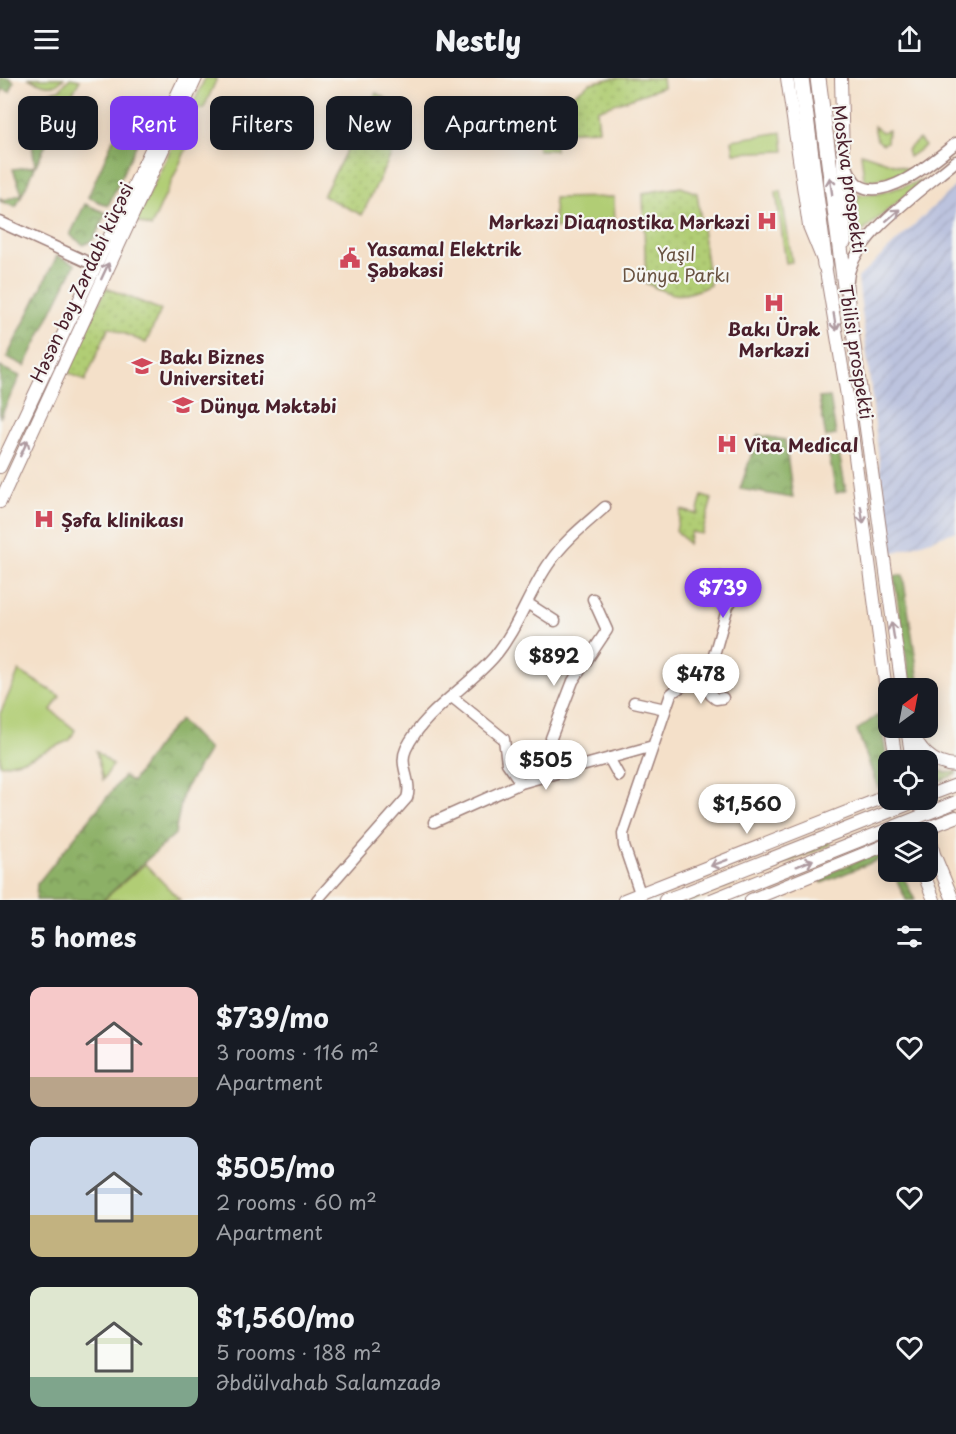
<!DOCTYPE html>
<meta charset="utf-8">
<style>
:root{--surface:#171b24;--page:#20242c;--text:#f1f3f6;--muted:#9ea1a6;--accent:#7c3aed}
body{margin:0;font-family:"Playpen Sans",sans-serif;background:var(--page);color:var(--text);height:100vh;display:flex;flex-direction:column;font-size:22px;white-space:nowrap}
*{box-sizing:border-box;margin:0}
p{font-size:20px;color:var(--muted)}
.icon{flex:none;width:33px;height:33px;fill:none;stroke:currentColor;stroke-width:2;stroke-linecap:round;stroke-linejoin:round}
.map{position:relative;height:822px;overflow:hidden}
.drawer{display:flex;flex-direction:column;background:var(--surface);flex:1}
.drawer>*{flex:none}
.top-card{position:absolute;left:18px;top:18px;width:600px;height:54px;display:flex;gap:12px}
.needle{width:39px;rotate:32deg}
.buttons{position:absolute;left:878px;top:600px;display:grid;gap:12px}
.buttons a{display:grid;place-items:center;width:60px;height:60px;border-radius:12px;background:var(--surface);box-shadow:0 3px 15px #0003;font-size:30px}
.price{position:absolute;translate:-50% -51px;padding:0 14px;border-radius:21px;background:#fff;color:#222;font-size:20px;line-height:39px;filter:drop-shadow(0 2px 3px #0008)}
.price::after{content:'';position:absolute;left:50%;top:36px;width:18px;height:14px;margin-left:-9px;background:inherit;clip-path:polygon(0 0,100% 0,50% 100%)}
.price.selected{background:var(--accent);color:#fff}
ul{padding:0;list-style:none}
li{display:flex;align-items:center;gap:18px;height:150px;padding:0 30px}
li span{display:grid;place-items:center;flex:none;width:168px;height:120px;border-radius:12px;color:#555}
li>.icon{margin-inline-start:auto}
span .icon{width:72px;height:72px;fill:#fffc;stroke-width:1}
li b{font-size:26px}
h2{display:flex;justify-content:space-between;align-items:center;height:72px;padding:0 30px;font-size:26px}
.pill{padding:0 21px;border-radius:12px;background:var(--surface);box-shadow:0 3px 15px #0003;font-size:21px;line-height:54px}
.pill.selected{background:var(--accent);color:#fff}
header{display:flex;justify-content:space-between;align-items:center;height:78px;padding:0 30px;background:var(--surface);font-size:27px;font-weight:800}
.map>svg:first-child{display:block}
.industrial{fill:url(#industrial-furrows)}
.green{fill:#b1cd74;stroke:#7e7650;stroke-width:1.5}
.forest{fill:url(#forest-crowns);stroke:#6b6848;stroke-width:1.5}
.park{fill:url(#park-dots);stroke:#7e7650;stroke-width:1.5}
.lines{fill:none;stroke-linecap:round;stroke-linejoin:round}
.minor-casing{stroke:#9f807a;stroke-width:13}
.major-casing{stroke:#9f807a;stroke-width:14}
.highway-casing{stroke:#9f807a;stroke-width:17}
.minor{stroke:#fff;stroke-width:10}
.major{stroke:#fff;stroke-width:12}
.highway{stroke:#fff;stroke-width:15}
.major-bridge-casing{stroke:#9f807a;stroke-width:14;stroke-linecap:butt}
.major-bridge{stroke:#fff;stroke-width:12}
.oneway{stroke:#ae9aa0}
.labels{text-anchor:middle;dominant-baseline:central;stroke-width:4.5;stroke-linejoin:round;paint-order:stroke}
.street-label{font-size:18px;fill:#4a1f2b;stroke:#f6f6f2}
.poi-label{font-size:18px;font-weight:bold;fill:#4a1f2b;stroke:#f6f6f2;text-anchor:start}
.park-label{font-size:18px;fill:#695341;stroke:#f6f6f2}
</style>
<header><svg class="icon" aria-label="menu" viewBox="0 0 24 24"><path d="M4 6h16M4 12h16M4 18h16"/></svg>Nestly<svg class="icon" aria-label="share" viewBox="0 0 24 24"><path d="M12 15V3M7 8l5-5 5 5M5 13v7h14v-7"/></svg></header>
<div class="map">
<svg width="956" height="822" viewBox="0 0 956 822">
<defs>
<pattern id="industrial-furrows" width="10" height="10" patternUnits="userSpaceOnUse" patternTransform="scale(1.5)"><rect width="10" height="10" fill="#bcc3de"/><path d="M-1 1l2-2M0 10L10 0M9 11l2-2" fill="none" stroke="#a3a7bf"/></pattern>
<pattern id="forest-crowns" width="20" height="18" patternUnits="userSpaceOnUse" patternTransform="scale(1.5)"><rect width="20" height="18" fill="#8cb066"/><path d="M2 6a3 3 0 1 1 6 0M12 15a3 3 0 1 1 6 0" fill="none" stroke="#748f54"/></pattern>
<pattern id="park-dots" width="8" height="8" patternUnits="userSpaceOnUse" patternTransform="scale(1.5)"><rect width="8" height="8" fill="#b1cd74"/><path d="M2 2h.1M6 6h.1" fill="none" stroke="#9ab065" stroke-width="1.8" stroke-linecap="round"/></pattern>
</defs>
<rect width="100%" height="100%" fill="#f6f6f2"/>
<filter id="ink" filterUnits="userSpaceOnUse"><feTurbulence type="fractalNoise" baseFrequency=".0167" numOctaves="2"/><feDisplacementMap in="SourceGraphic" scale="12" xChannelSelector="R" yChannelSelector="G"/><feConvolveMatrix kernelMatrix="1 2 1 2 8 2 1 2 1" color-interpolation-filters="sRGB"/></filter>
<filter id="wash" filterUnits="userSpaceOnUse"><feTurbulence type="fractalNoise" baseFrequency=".008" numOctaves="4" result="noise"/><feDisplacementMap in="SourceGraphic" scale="24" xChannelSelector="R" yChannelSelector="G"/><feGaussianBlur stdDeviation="1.35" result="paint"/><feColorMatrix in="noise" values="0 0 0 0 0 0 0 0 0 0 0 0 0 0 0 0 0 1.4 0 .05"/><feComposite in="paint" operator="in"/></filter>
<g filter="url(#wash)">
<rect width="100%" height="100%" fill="#f4e0c9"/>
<!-- industrial -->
<path class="industrial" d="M 956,107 L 956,453 L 890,476 L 858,200 Z"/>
<!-- green -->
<path class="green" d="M 28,0 L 64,0 C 53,13 41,6 28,0 Z
M 70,0 L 80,2 L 58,41 L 55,21 L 34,24 L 38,17 L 59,12 Z
M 205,0 L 217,0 L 204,30 L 190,34 Z
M 186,40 L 188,52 L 184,62 L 189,65 L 151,149 L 136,143 Z
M 874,48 L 882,54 L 888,52 L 887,64 L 883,66 L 877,62 Z
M 782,54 L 784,73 L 734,75 L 732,62 Z
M 919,61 L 925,68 L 909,79 L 907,72 Z
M 861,75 L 911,92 L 872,103 L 864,101 Z
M 922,103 L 855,160 L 858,117 L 877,116 Z
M 781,113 L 792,184 L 786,185 L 776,114 Z
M 614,119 L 615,148 L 555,150 L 554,120 Z
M 19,593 L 60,618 L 51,632 L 75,652 L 70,662 L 28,681 L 3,687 L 0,686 L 0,636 Z
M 96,673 L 113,687 L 103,702 Z
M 927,688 L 946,695 L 956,694 L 956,696 L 927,708 Z
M 829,763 L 830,767 L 693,822 L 683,822 Z
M 145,786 L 180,822 L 103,822 Z"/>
<!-- forest -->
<path class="forest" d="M 0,0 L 9,0 L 14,4 L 10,14 L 3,11 L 0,18 Z
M 129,25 L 151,35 L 108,128 L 88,119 Z
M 58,41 L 16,129 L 0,123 L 0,119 L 2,123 L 22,116 L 13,91 L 35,88 L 32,66 L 47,64 L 44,43 Z
M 85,126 L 106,135 L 94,161 L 84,167 L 70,157 Z
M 57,178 L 75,186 L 25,288 L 7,279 Z
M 0,289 L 20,298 L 0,340 Z
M 830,319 L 836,357 L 826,359 L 819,320 Z
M 758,357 L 785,362 L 793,420 L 740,411 Z
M 839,375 L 846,413 L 836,415 L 829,377 Z
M 903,497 L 919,603 L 910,605 L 894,498 Z
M 878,637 C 882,658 895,692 878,710 L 857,652 Z
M 180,642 L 209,672 L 183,714 L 175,756 L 103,822 L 36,822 L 37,806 L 124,698 L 132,704 L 162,661 Z
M 884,772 L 888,773 L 888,784 L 885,779 L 822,805 L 820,799 Z
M 893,794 L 901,794 L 915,822 L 906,822 Z"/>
<!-- park -->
<path class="park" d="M 614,0 L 662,0 L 663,9 L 597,32 L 599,52 L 554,54 L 555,72 L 538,72 L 534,44 L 590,5 Z
M 376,15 L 411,35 L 362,137 L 323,118 Z
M 681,109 L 697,115 L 710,207 C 682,221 673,219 646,205 L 643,115 Z
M 106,210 L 161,232 L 146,265 L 109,249 L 85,303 L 67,294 Z
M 702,418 L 712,421 L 702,456 L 691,454 L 688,466 L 676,452 L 681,432 L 697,436 Z"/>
</g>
<g filter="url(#ink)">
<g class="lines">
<!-- minor casing -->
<g class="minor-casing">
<path id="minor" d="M 845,83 C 848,91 851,102 859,107 C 886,125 936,81 956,65
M 0,144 L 94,187
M 848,202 C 850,160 925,110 956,83
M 721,499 L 722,516 L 728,528 L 744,505
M 527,525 L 555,543
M 705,598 L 711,617 L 716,621 L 723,620
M 452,619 L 504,661 L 507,685 L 521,705
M 634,624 L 665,631
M 609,680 L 619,698
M 569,691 L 552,668 L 551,660 L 573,603 L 607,552 L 593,521
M 434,744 L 521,705 L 653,668
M 640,815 L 624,768 L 623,756 L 671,616 C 683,604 701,604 710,591 L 728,528
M 317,822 L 407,720 C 413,703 398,688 406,671 C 424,633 467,610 494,579 C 518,551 529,513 550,484 C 565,462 586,446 605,429"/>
</g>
<!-- major casing -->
<g class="major-casing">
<path id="major" d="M 787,0 L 809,148 L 825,187 L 847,318 L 888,627
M 841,0 L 845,164
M 845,199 L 902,610
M 0,389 L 185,0
M 0,424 L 196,0
M 891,650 L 896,682
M 909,650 C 919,670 931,687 956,688
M 908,657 L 912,682
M 927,718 L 956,707
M 920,722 L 934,776 L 953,822
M 917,754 L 956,739
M 923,794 L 934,822
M 624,822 L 877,722 L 888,713
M 665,822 L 684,815
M 751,822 L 888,766"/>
</g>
<!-- highway casing -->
<g class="highway-casing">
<path id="highway" d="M 801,0 L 825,187
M 818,0 L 845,208"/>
</g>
<!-- minor -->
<use href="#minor" class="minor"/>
<!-- major -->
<use href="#major" class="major"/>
<!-- highway -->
<use href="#highway" class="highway"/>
<!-- major-bridge casing -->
<g class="major-bridge-casing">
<path id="major-bridge" d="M 684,815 L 919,722
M 711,822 L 956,724"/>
</g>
<!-- major-bridge -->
<use href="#major-bridge" class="major-bridge"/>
</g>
<!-- one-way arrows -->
<defs><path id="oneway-shaft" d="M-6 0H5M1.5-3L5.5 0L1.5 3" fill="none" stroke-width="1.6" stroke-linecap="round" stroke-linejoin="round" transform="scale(1.5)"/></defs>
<g class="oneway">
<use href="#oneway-shaft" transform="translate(831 108) rotate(-98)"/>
<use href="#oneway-shaft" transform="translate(893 137) rotate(-41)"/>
<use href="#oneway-shaft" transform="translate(105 193) rotate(-65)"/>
<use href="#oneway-shaft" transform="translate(835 244) rotate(81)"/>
<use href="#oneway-shaft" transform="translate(24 370) rotate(-65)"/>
<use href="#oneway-shaft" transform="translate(862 437) rotate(82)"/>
<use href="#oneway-shaft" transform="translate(893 553) rotate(-99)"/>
<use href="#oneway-shaft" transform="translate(719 785) rotate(159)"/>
<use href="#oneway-shaft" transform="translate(805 785) rotate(-22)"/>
</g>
</g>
<!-- icons -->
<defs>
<g id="hospital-bare" transform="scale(1.62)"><path d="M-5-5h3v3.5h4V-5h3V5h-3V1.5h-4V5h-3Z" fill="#d1495b" stroke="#f6f6f2" stroke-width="2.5" paint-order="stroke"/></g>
<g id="civic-bare" transform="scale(1.62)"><path d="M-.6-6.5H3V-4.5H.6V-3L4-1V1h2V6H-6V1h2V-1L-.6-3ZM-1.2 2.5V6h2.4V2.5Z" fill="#d1495b" stroke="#f6f6f2" stroke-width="2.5" paint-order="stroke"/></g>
<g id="university-bare" transform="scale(1.62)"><path d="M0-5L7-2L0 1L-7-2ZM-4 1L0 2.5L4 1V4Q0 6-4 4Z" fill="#d1495b" stroke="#f6f6f2" stroke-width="2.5" paint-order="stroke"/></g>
<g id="school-bare" transform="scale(1.62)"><path d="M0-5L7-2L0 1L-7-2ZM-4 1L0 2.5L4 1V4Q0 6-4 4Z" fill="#d1495b" stroke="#f6f6f2" stroke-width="2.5" paint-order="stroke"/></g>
</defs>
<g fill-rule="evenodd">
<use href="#hospital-bare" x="767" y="143"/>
<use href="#civic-bare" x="350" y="180"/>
<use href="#hospital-bare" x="774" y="225"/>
<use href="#university-bare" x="142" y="288"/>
<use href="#school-bare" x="183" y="327"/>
<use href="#hospital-bare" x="727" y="366"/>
<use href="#hospital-bare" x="44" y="441"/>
</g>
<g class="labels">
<!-- street labels -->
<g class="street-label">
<text transform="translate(850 101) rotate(82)">Moskva prospekti</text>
<text transform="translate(81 204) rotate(-65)">Həsən bəy Zərdabi küçəsi</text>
<text transform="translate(857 274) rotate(81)">Tbilisi prospekti</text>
</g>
<!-- poi labels -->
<g class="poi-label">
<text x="750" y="143" text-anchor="end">Mərkəzi Diaqnostika Mərkəzi</text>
<text x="367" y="170">Yasamal Elektrik<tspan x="367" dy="21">Şəbəkəsi</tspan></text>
<text x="774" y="250" text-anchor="middle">Bakı Ürək<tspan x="774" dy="21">Mərkəzi</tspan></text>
<text x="159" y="278">Bakı Biznes<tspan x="159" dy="21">Universiteti</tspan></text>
<text x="200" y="327">Dünya Məktəbi</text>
<text x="744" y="366">Vita Medical</text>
<text x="61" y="441">Şəfa klinikası</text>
</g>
<!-- park labels -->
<g class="park-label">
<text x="676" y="175">Yaşıl<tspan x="676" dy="21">Dünya Parkı</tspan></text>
</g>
</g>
</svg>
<div class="buttons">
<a><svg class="needle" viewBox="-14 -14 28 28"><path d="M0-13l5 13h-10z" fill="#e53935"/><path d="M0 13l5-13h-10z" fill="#9ea1a6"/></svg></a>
<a><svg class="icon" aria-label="locate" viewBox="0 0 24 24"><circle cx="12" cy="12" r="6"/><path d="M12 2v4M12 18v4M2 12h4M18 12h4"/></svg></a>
<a><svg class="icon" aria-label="layers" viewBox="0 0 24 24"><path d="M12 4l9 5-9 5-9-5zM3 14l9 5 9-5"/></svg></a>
</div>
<b class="price selected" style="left:723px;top:541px">$739</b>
<b class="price" style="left:554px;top:609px">$892</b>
<b class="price" style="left:701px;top:627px">$478</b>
<b class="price" style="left:546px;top:713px">$505</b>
<b class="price" style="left:747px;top:757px">$1,560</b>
<div class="top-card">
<a class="pill">Buy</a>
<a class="pill selected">Rent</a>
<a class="pill">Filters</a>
<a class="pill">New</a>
<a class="pill">Apartment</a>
</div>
</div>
<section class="drawer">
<h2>5 homes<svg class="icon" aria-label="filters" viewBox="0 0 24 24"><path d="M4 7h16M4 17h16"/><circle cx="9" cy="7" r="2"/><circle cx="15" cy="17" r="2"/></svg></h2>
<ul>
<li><span style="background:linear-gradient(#f6c9c9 75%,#b9a48a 0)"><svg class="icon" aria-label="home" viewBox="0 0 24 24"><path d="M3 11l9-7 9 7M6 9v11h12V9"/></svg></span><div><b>$739/mo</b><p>3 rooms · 116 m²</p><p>Apartment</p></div><svg class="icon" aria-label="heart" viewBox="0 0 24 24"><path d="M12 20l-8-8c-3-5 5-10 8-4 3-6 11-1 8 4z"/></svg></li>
<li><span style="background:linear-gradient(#c9d6e8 65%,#c2b280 0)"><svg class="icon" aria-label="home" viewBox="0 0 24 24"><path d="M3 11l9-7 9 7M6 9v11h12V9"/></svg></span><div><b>$505/mo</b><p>2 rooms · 60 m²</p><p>Apartment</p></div><svg class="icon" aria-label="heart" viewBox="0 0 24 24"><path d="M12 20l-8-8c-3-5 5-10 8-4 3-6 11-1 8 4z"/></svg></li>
<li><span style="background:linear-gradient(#dfe7d0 75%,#7fa58c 0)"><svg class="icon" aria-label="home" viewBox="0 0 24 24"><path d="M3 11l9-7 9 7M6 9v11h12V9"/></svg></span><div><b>$1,560/mo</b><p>5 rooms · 188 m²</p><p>Əbdülvahab Salamzadə</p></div><svg class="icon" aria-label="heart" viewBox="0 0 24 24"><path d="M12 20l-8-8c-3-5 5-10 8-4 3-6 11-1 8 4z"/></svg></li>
</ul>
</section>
